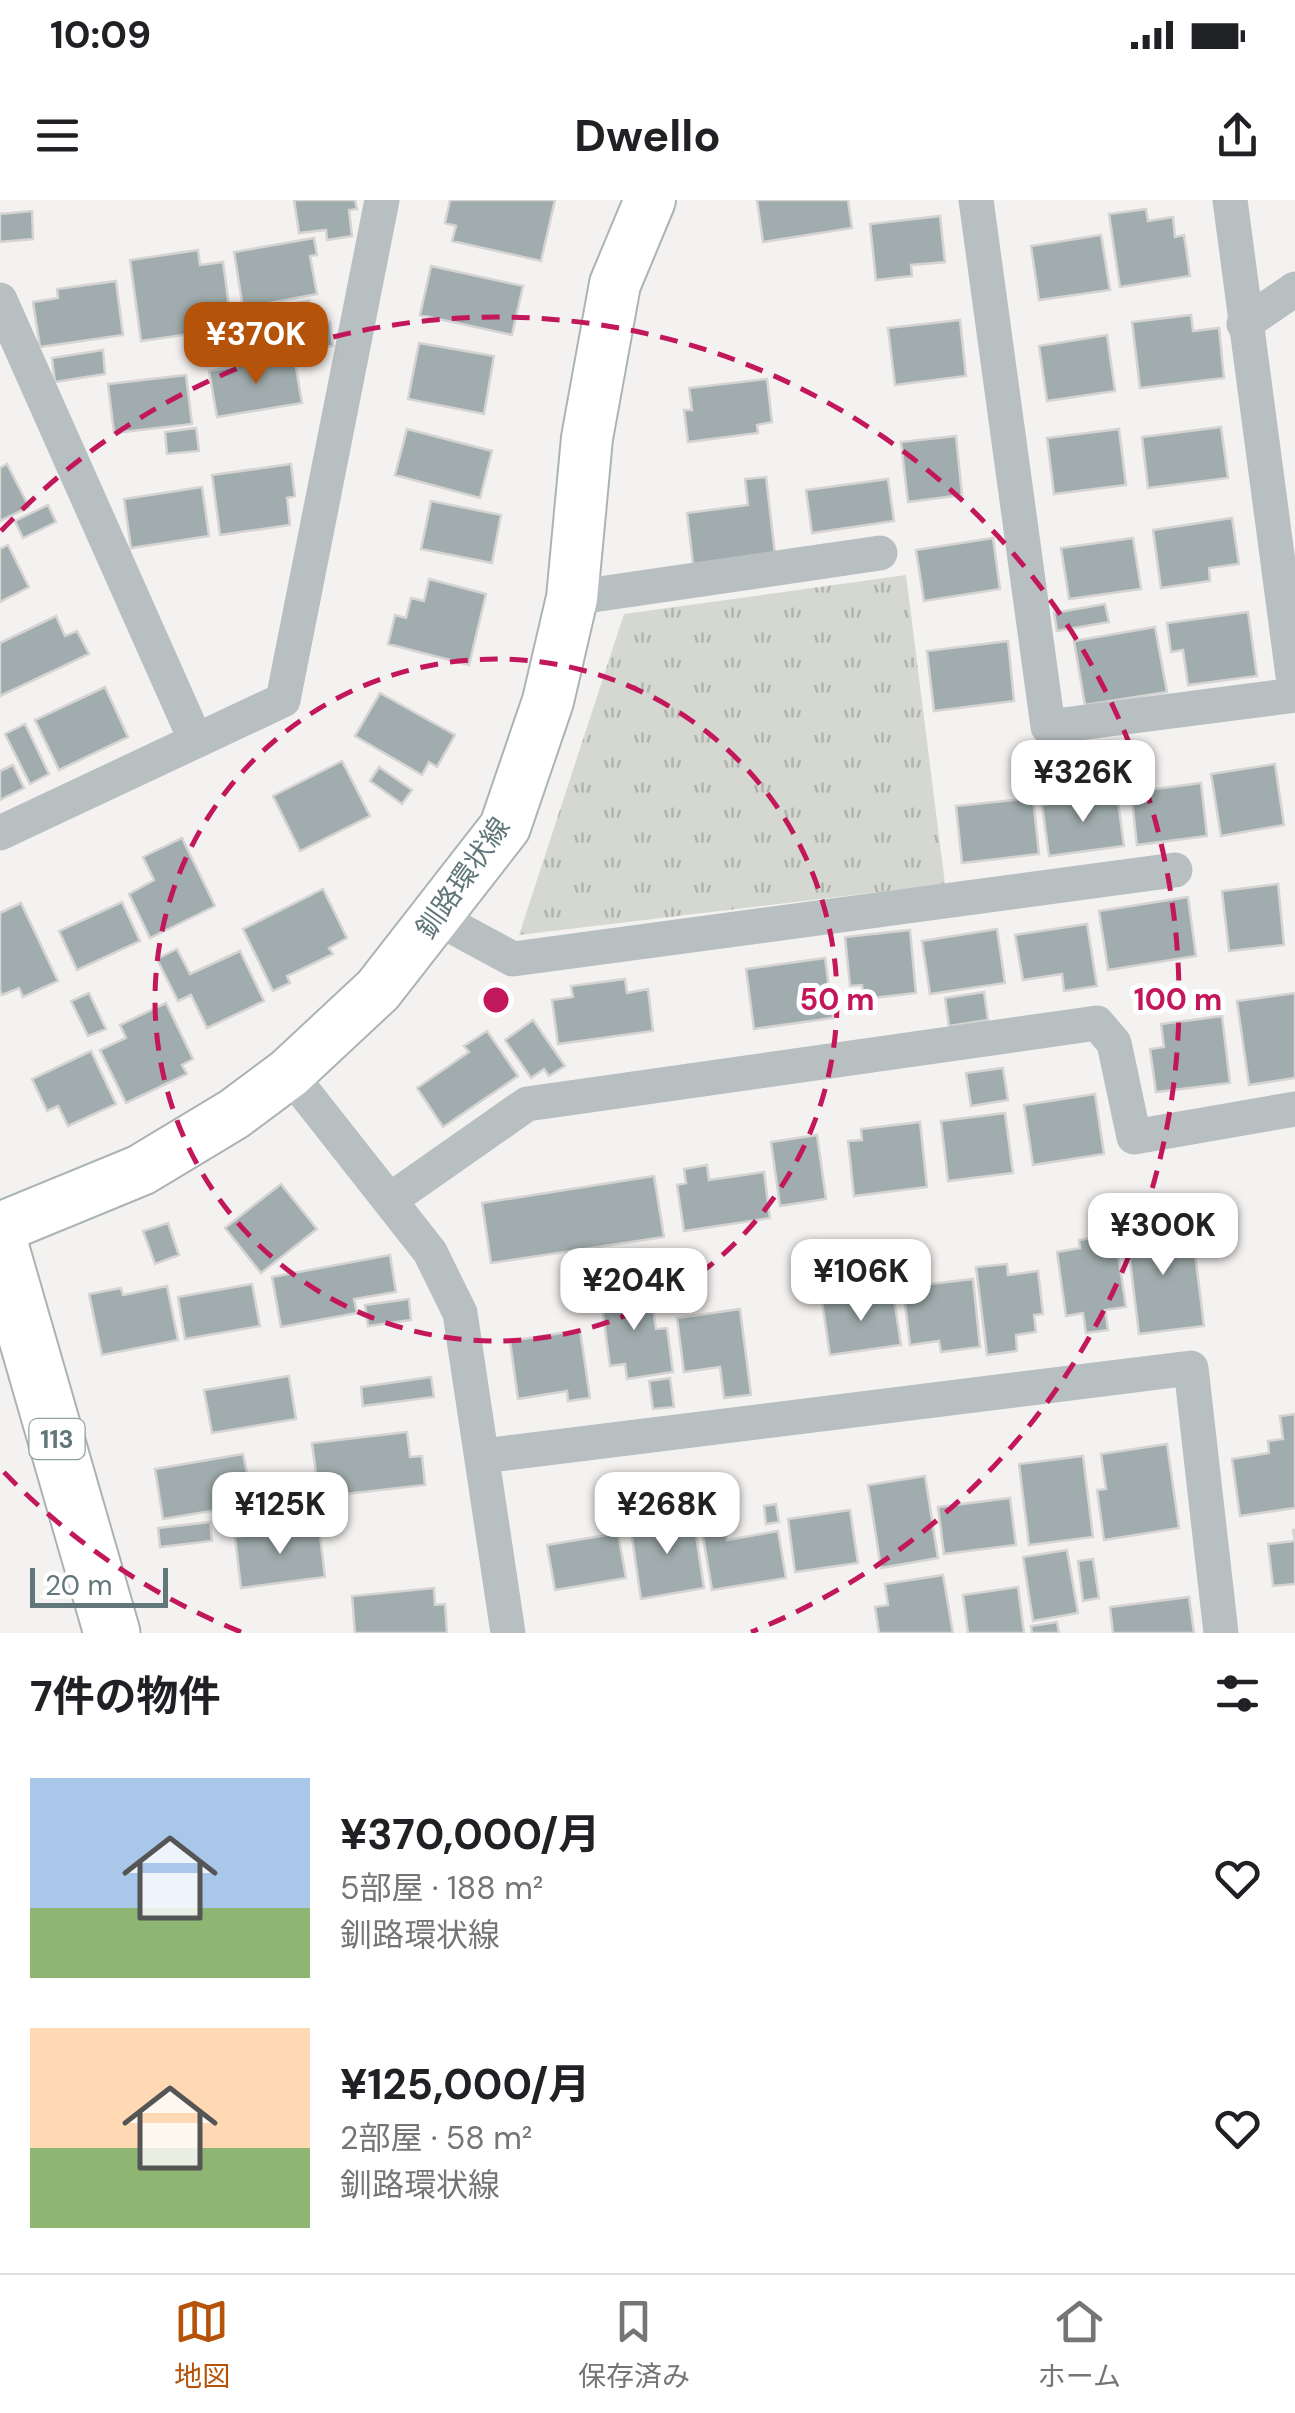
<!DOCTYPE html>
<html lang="ja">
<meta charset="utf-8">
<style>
:root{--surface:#fff;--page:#f6f6f6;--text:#202124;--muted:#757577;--line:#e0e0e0;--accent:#b45309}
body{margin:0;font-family:"DM Sans","Noto Sans JP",sans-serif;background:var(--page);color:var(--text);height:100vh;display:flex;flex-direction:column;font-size:38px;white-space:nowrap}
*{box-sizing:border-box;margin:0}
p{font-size:32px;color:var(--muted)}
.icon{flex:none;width:55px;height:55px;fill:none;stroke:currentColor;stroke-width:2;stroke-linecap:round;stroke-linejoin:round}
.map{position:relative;height:1433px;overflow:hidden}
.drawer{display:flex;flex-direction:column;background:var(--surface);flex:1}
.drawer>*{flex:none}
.scale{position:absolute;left:30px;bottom:25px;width:138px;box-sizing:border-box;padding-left:10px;border:5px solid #617779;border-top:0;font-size:28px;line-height:35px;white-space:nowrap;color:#617779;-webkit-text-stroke:8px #fff;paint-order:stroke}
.price{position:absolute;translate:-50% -85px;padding:0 22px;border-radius:20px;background:#fff;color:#222;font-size:32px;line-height:65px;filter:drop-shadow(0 2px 5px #0008)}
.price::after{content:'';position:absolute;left:50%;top:60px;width:30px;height:22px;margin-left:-15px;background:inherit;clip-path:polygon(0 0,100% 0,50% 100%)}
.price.selected{background:var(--accent);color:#fff}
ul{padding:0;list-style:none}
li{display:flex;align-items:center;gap:30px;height:250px;padding:0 30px}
li span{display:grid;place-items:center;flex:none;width:280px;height:200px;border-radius:0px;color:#555}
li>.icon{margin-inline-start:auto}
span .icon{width:120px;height:120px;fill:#fffc;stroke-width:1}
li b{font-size:42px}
h2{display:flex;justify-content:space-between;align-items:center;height:120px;padding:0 30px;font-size:42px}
.status{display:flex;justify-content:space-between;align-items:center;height:70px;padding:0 50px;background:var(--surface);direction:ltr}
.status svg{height:28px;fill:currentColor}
header{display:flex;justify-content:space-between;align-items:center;height:130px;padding:0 30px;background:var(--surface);font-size:45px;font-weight:700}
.tabs{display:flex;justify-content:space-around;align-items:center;height:140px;border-top:2px solid var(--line);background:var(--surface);font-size:28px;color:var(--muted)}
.tabs a{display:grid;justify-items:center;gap:5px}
.tabs .selected{color:var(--accent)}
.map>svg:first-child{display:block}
.park{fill:url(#park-tufts)}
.building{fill:#a0acad;stroke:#d5d4d3;stroke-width:2.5}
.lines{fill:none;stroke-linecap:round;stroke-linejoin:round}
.secondary-casing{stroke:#abb4b5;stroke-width:54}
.primary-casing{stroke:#aab2b3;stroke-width:59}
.street{stroke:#b8bfc0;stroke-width:35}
.secondary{stroke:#fff;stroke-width:50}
.primary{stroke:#fff;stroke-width:55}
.ring{fill:none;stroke:#c2185b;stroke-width:5;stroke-dasharray:18 12}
.labels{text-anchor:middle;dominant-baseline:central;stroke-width:10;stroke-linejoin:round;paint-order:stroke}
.shield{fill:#fff;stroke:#90a0a1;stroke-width:2.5}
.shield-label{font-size:25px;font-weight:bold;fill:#617779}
.street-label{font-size:28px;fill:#617779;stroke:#fff}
.centre{fill:#c2185b;stroke:#fff;stroke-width:5}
.ring-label{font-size:30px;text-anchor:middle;font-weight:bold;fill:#c2185b;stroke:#fff;stroke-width:10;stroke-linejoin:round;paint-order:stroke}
</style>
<div class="status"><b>10:09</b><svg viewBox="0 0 49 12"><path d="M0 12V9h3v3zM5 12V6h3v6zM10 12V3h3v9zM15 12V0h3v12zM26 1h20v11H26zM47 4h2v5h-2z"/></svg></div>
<header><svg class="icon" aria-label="menu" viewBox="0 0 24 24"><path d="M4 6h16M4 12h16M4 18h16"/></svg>Dwello<svg class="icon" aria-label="share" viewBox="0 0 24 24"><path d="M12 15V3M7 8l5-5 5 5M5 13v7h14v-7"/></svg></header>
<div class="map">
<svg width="1295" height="1433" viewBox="0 0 1295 1433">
<defs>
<pattern id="park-tufts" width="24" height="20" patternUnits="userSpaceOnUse" patternTransform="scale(2.5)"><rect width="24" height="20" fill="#d5d8d0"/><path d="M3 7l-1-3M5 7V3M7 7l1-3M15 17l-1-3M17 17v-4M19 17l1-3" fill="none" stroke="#b0b4ae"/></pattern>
</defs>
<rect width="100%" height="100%" fill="#f4f2f0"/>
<!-- park -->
<path class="park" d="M 906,375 L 945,684 L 519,735 L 624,414 Z"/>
<!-- building -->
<path class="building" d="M 294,0 L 355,0 L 357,9 L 349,10 L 352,36 L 327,40 L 326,30 L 299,33 Z
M 450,0 L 555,0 L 541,61 L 452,41 L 456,26 L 445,23 Z
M 757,0 L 848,0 L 852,28 L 763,42 Z
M 1146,9 L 1148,21 L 1173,17 L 1175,37 L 1184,35 L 1190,76 L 1120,87 L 1109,14 Z
M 32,11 L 33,39 L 0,42 L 0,14 Z
M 940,16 L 945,62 L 911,65 L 912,76 L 876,80 L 870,24 Z
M 1101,35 L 1110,90 L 1039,100 L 1031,46 Z
M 314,38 L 317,55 L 310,56 L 317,94 L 243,108 L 234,52 Z
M 198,50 L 200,65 L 223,62 L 232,128 L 141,141 L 130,60 Z
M 431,66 L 523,86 L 512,135 L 420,115 Z
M 116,81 L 123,135 L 40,147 L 33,102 L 58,98 L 57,89 Z
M 309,101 L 312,118 L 268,126 L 265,108 Z
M 1191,115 L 1193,131 L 1219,128 L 1224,178 L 1140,188 L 1132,122 Z
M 960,120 L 966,176 L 895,185 L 888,128 Z
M 330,122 L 333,146 L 291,152 L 288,127 Z
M 1107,135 L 1115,191 L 1047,201 L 1039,146 Z
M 419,143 L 494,156 L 484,214 L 408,199 Z
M 103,150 L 105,174 L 55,182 L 52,158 Z
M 294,156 L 302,203 L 217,217 L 209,171 Z
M 186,175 L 192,224 L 114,233 L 108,184 Z
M 767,179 L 772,222 L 757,225 L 758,233 L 688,242 L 684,210 L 692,210 L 689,188 Z
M 1221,227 L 1228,278 L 1148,288 L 1142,237 Z
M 196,228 L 199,251 L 167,254 L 165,232 Z
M 407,229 L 492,251 L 480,298 L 395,275 Z
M 1119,229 L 1126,285 L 1054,294 L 1047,238 Z
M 956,236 L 962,295 L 908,302 L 901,242 Z
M 7,264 L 29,307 L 0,321 L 0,268 Z
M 291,264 L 295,296 L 287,298 L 290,325 L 220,335 L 212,275 Z
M 766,277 L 775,354 L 693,364 L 687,313 L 748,305 L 745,279 Z
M 888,279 L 894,321 L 812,333 L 806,290 Z
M 202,287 L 209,336 L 131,348 L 124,299 Z
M 431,301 L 501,315 L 492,363 L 421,349 Z
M 48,305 L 56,322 L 23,338 L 15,321 Z
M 1232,318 L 1239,364 L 1209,368 L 1210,381 L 1161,388 L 1153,330 Z
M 993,338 L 1000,389 L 924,401 L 916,350 Z
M 1133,338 L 1141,389 L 1069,399 L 1061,348 Z
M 8,345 L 29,387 L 0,402 L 0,349 Z
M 429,379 L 486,394 L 469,465 L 388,444 L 395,415 L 406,418 L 411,398 L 424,401 Z
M 1105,404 L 1109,422 L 1057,431 L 1054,413 Z
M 1248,412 L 1257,476 L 1188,485 L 1183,450 L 1171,452 L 1167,423 Z
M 56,416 L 65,436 L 77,431 L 89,454 L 0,496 L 0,443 Z
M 1155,427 L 1167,492 L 1085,505 L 1074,441 Z
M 1008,441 L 1014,501 L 934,511 L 927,451 Z
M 105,487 L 128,537 L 59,570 L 35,520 Z
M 380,493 L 455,535 L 437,567 L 429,562 L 422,575 L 355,536 Z
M 25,524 L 49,574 L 30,584 L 5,534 Z
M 342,561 L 370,616 L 300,651 L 273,596 Z
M 1275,564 L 1284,625 L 1221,636 L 1211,574 Z
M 13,565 L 24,588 L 0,600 L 0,571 Z
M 379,567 L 412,590 L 402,604 L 370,581 Z
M 1201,583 L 1207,636 L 1137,645 L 1131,592 Z
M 1117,594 L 1124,646 L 1049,656 L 1042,605 Z
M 1033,598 L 1039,654 L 962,663 L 956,606 Z
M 182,638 L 215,706 L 150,738 L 129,694 L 154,680 L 143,657 Z
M 1278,684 L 1284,745 L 1229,751 L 1222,691 Z
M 323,689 L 347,738 L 329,748 L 333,754 L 287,776 L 290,783 L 273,791 L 243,729 Z
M 1188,697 L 1196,756 L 1108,770 L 1099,711 Z
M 122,702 L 140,741 L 77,770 L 59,731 Z
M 21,703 L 58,781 L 23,797 L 19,788 L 2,795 L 0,790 L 0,713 Z
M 1087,724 L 1097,786 L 1064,791 L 1062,774 L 1023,780 L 1015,735 Z
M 997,729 L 1005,783 L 930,794 L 922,741 Z
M 910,730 L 916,793 L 864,799 L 862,785 L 850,786 L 845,737 Z
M 177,749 L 190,774 L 240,751 L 264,801 L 207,828 L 191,795 L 178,801 L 157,759 Z
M 825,758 L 833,818 L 754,829 L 746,769 Z
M 625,779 L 627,793 L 648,789 L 653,831 L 558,844 L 552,800 L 573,797 L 571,786 Z
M 984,792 L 988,820 L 949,826 L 945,798 Z
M 89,793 L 106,829 L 88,836 L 71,801 Z
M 1295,793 L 1295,878 L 1249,885 L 1237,801 Z
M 166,803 L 193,859 L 182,865 L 187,874 L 126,903 L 100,850 L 126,838 L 120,825 Z
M 1222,816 L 1230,883 L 1156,892 L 1150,849 L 1164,847 L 1161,824 Z
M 533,820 L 565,866 L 549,876 L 544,869 L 531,878 L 505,840 Z
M 487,831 L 518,876 L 443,927 L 417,888 L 469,852 L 464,846 Z
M 91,851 L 116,904 L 68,926 L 58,906 L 47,911 L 32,879 Z
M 1003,868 L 1008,900 L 971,906 L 966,873 Z
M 1095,894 L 1104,954 L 1033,965 L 1024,905 Z
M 1005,913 L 1013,973 L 948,981 L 941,921 Z
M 920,922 L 927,987 L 854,996 L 848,941 L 862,940 L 861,929 Z
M 817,935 L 826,999 L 780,1006 L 771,942 Z
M 707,965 L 709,980 L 764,972 L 770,1018 L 684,1031 L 677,985 L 686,983 L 684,969 Z
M 654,976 L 664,1037 L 491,1063 L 482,1003 Z
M 281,984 L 317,1029 L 261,1073 L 225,1028 Z
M 1165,1014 L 1168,1047 L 1194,1045 L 1204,1126 L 1139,1134 L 1125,1019 Z
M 168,1023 L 179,1055 L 155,1064 L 143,1031 Z
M 1115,1034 L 1126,1107 L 1105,1110 L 1108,1130 L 1086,1133 L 1083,1113 L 1066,1116 L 1057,1052 L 1080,1048 L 1079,1040 Z
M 390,1055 L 396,1092 L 354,1099 L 357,1113 L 281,1127 L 272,1077 Z
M 1007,1064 L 1008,1075 L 1038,1071 L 1043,1114 L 1034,1115 L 1036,1132 L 1016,1135 L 1017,1151 L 987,1155 L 976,1067 Z
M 973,1079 L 980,1147 L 941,1152 L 939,1141 L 910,1145 L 903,1087 Z
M 630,1081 L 633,1098 L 651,1095 L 656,1129 L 667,1128 L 673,1172 L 627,1179 L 625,1164 L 610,1166 L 599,1085 Z
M 252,1084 L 260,1126 L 185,1139 L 178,1097 Z
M 167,1086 L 178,1140 L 102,1155 L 89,1094 L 121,1088 L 123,1095 Z
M 893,1092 L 901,1145 L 830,1155 L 822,1102 Z
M 409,1099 L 411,1120 L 368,1126 L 365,1105 Z
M 740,1109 L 751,1195 L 724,1198 L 720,1167 L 684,1172 L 677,1118 Z
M 580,1130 L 590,1198 L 568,1201 L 567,1191 L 518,1199 L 510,1141 Z
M 289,1176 L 296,1219 L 212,1233 L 204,1190 Z
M 431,1177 L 434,1197 L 363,1206 L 361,1187 Z
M 670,1178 L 674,1207 L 653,1209 L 649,1181 Z
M 1295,1214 L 1295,1308 L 1240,1316 L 1232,1259 L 1269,1253 L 1268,1241 L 1283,1239 L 1280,1216 Z
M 407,1232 L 410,1257 L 422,1256 L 425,1285 L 319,1297 L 312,1243 Z
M 1167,1244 L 1179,1328 L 1104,1340 L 1097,1290 L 1106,1289 L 1101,1254 Z
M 243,1254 L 248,1277 L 236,1278 L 241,1306 L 163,1319 L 155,1269 Z
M 1083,1256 L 1093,1337 L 1029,1345 L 1019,1264 Z
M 925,1276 L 938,1358 L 881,1368 L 868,1285 Z
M 1010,1298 L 1016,1345 L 944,1354 L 938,1307 Z
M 776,1304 L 779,1322 L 766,1324 L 764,1306 Z
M 850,1310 L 858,1363 L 795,1372 L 788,1319 Z
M 693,1315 L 704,1388 L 641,1399 L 630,1324 Z
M 210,1322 L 212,1341 L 160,1347 L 158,1328 Z
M 319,1327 L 325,1377 L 241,1388 L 235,1337 Z
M 1293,1330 L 1295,1330 L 1295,1384 L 1273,1386 L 1268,1344 L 1295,1341 Z
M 778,1331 L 786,1378 L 712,1390 L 703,1336 L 726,1332 L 727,1340 Z
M 618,1333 L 626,1378 L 555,1390 L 547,1345 Z
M 1067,1350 L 1078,1413 L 1033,1421 L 1023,1357 Z
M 1093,1359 L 1099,1398 L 1083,1401 L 1078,1361 Z
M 943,1375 L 953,1433 L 879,1433 L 875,1407 L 888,1405 L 885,1384 Z
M 1018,1387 L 1024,1433 L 968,1433 L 963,1395 Z
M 434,1388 L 435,1405 L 445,1404 L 447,1433 L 355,1433 L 352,1396 Z
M 1189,1397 L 1194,1433 L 1113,1433 L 1110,1407 Z
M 1057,1422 L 1059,1433 L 1032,1433 L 1031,1426 Z"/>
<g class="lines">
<!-- secondary casing -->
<g class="secondary-casing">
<path id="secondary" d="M 0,1028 L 141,970 L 234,914 L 289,873 L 378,790 L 505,627 L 548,501 L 572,398 L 587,238 L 615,84 L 650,0"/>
</g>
<!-- primary casing -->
<g class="primary-casing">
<path id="primary" d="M 0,1045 L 112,1433"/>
</g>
<!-- street -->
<path class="street" d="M 976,0 L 1048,527 L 1295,495
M 1230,0 L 1295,491
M 0,100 L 196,541
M 1244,124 L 1295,89
M 572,398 L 880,353
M 0,633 L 283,500 L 382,0
M 437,718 L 513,759 L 1175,670
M 289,873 L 430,1052 L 460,1113 L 508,1433
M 390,1000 L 527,904 L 1097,823 L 1114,843 L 1134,937 L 1295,909
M 483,1256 L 1191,1168 L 1221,1433"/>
<!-- secondary -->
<use href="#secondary" class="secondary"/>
<!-- primary -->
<use href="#primary" class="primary"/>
</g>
<!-- distance rings -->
<g class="ring">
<circle cx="496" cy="800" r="341"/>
<path d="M241 1432A682 682 0 0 1 1 1269M1 331A682 682 0 1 1 751 1432"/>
</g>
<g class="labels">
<!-- shield labels -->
<rect class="shield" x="29.5" y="1219" width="55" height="40" rx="8"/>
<g class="shield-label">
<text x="57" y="1239">113</text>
</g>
<!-- street labels -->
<g class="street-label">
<text transform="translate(463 678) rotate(-55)">釧路環状線</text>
</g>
</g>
<circle cx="496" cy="800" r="15" class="centre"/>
<g class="ring-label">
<text x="837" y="810">50 m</text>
<text x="1178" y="810">100 m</text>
</g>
</svg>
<div class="scale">20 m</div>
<b class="price selected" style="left:256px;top:187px">¥370K</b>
<b class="price" style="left:1083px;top:625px">¥326K</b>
<b class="price" style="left:1163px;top:1078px">¥300K</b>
<b class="price" style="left:861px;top:1124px">¥106K</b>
<b class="price" style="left:634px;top:1133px">¥204K</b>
<b class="price" style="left:280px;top:1357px">¥125K</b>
<b class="price" style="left:667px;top:1357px">¥268K</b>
</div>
<section class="drawer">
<h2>7件の物件<svg class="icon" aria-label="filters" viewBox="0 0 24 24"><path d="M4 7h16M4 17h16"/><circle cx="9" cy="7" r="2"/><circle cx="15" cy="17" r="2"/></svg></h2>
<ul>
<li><span style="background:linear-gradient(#a9c7e8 65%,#8fb573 0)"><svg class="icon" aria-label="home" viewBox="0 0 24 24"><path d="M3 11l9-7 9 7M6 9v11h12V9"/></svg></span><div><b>¥370,000/月</b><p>5部屋 · 188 m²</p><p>釧路環状線</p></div><svg class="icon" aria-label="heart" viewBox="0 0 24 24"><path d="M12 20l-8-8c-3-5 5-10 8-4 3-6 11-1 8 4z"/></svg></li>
<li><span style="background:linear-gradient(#ffd9b3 60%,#8fb573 0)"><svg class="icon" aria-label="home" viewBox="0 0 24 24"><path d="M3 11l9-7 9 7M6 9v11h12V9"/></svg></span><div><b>¥125,000/月</b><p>2部屋 · 58 m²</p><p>釧路環状線</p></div><svg class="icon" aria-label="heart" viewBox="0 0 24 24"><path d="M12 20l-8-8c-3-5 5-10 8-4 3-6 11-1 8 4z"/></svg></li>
</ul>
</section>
<nav class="tabs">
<a class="selected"><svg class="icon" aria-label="map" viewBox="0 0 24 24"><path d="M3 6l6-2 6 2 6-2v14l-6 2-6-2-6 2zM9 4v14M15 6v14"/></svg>地図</a>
<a><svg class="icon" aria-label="saved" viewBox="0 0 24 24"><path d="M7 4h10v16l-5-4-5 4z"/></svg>保存済み</a>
<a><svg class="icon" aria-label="home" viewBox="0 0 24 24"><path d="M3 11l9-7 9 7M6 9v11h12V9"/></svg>ホーム</a>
</nav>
